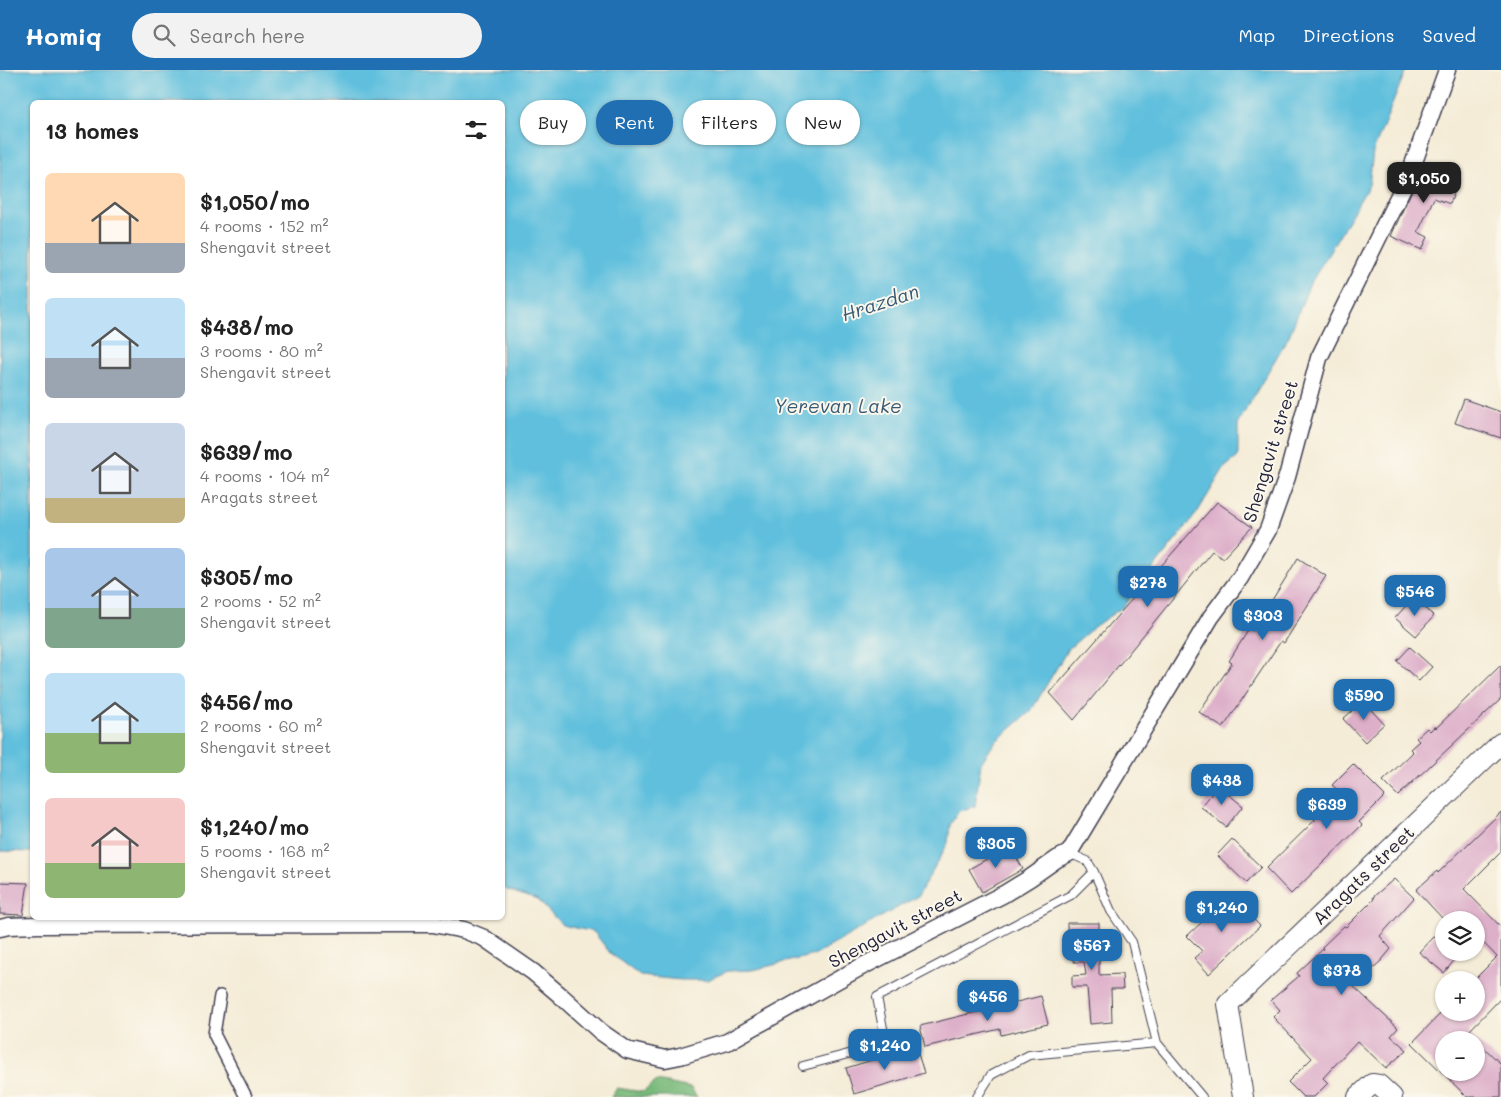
<!DOCTYPE html>
<meta charset="utf-8">
<style>
:root{--surface:#fff;--page:#f2f2f2;--text:#222;--muted:#767676;--accent:#1f6fb2}
body{margin:0;font-family:Mali,sans-serif;background:var(--page);color:var(--text);height:100vh;display:flex;flex-direction:column;font-size:19px;white-space:nowrap}
*{box-sizing:border-box;margin:0}
p{font-size:16px;color:var(--muted)}
.icon{flex:none;width:28px;height:28px;fill:none;stroke:currentColor;stroke-width:2;stroke-linecap:round;stroke-linejoin:round}
.map{position:relative;flex:1;overflow:hidden}
.details{position:absolute;left:30px;top:30px;width:475px;height:820px;display:flex;flex-direction:column;background:var(--surface);border-radius:8px;box-shadow:0 1px 4px #0004}
.details>*{flex:none}
.hud{position:absolute;left:520px;top:30px;width:475px;height:45px;display:flex;gap:10px}
.controls{position:absolute;left:1435px;top:841px;display:grid;gap:10px}
.controls a{display:grid;place-items:center;width:50px;height:50px;border-radius:50%;background:var(--surface);box-shadow:0 1px 4px #0004;font-size:25px}
.price{position:absolute;translate:-50% -42px;padding:0 11px;border-radius:10px;background:var(--accent);color:#fff;font-size:16px;line-height:32px;filter:drop-shadow(0 1px 2px #0008)}
.price::after{content:'';position:absolute;left:50%;top:30px;width:15px;height:11px;margin-left:-8px;background:inherit;clip-path:polygon(0 0,100% 0,50% 100%)}
.price.selected{background:#222;color:#fff}
ul{padding:0;list-style:none}
li{display:flex;align-items:center;gap:15px;height:125px;padding:0 15px}
li span{display:grid;place-items:center;flex:none;width:140px;height:100px;border-radius:8px;color:#555}
li>.icon{margin-inline-start:auto}
span .icon{width:60px;height:60px;fill:#fffc;stroke-width:1}
li b{font-size:21px}
h2{display:flex;justify-content:space-between;align-items:center;height:60px;padding:0 15px;font-size:21px}
.pill{padding:0 18px;border-radius:22px;background:var(--surface);box-shadow:0 1px 4px #0004;font-size:18px;line-height:45px}
.pill.selected{background:var(--accent);color:#fff}
header{display:flex;align-items:center;gap:30px;box-sizing:border-box;height:70px;padding:0 25px;background:var(--accent);color:#fff}
header strong{font-size:24px}
nav{display:flex;gap:28px;margin-inline-start:auto;font-size:18px}
.search{width:350px;height:45px;background:var(--page);display:flex;align-items:center;gap:12px;box-sizing:border-box;padding:0 18px;border-radius:28px;color:var(--muted);font-size:19px}
.map>svg:first-child{display:block}
.forest{fill:#78b97a;stroke:#4d6e5a}
.water{fill:#5fbfdd;stroke:#40708c}
.building{fill:#ddafc9}
.lines{fill:none;stroke-linecap:round;stroke-linejoin:round}
.service-casing{stroke:#424052;stroke-width:10}
.pedestrian-casing{stroke:#424052;stroke-width:14}
.minor-casing{stroke:#424052;stroke-width:19}
.tertiary-casing{stroke:#424052;stroke-width:22}
.service{stroke:#fff;stroke-width:8}
.pedestrian{stroke:#fff;stroke-width:11}
.minor{stroke:#fff;stroke-width:16}
.tertiary{stroke:#fff;stroke-width:20}
.labels{text-anchor:middle;dominant-baseline:central;stroke-width:4;stroke-linejoin:round;paint-order:stroke}
.street-label{font-size:18px;fill:#22223b;stroke:#fbf7ec}
.water-label{font-size:19px;font-style:italic;fill:#375974;stroke:#fbf7ec}
</style>
<header>
<strong>Homiq</strong>
<div class="search"><svg class="icon" aria-label="search" viewBox="0 0 24 24"><circle cx="10" cy="10" r="6"/><path d="M15 15l6 6"/></svg>Search here</div>
<nav><a>Map</a><a>Directions</a><a>Saved</a></nav>
</header>
<div class="map">
<svg width="1501" height="1027" viewBox="0 0 1501 1027">
<rect width="100%" height="100%" fill="#fbf7ec"/>
<filter id="ink" filterUnits="userSpaceOnUse"><feTurbulence type="fractalNoise" baseFrequency=".02" numOctaves="2"/><feDisplacementMap in="SourceGraphic" scale="10" xChannelSelector="R" yChannelSelector="G"/><feConvolveMatrix kernelMatrix="1 2 1 2 8 2 1 2 1" color-interpolation-filters="sRGB"/></filter>
<filter id="wash" filterUnits="userSpaceOnUse"><feTurbulence type="fractalNoise" baseFrequency=".0096" numOctaves="4" result="noise"/><feDisplacementMap in="SourceGraphic" scale="20" xChannelSelector="R" yChannelSelector="G"/><feGaussianBlur stdDeviation="1.12" result="paint"/><feColorMatrix in="noise" values="0 0 0 0 0 0 0 0 0 0 0 0 0 0 0 0 0 1.4 0 .05"/><feComposite in="paint" operator="in"/></filter>
<g filter="url(#wash)">
<rect width="100%" height="100%" fill="#f4ecd7"/>
<!-- forest -->
<path class="forest" d="M 657,1011 L 691,1018 L 697,1027 L 611,1027 L 617,1018 L 643,1022 Z"/>
<!-- water -->
<path class="water" d="M 0,0 L 1406,0 L 1373,82 L 1369,115 L 1309,216 L 1289,266 L 1238,353 L 1238,387 L 1224,398 L 1197,443 L 1123,537 L 1095,556 L 1068,579 L 1031,641 L 995,672 L 981,693 L 975,736 L 959,741 L 950,755 L 948,773 L 918,826 L 814,885 L 753,900 L 728,901 L 707,910 L 681,910 L 640,906 L 610,883 L 594,862 L 562,855 L 538,830 L 507,820 L 503,817 L 502,32 L 32,32 L 32,782 L 0,781 Z"/>
<g id="blocks">
<!-- building -->
<path class="building" d="M 1424,94 L 1460,108 L 1450,134 L 1434,128 L 1418,162 L 1428,167 L 1422,180 L 1391,166 Z
M 1464,329 L 1501,342 L 1501,368 L 1455,353 Z
M 1217,432 L 1252,457 L 1223,488 L 1212,481 L 1074,650 L 1050,623 Z
M 1298,488 L 1326,506 L 1284,573 L 1281,571 L 1223,658 L 1199,642 L 1232,593 L 1229,591 L 1249,559 L 1253,561 Z
M 1413,528 L 1434,546 L 1416,566 L 1395,548 Z
M 1410,577 L 1432,597 L 1419,611 L 1397,591 Z
M 1501,595 L 1501,629 L 1398,726 L 1383,711 L 1413,682 L 1410,679 L 1419,671 L 1416,668 L 1427,658 L 1430,661 L 1435,656 L 1436,658 Z
M 1363,631 L 1384,654 L 1365,672 L 1343,649 Z
M 1353,694 L 1385,726 L 1359,752 L 1362,755 L 1291,824 L 1266,798 L 1315,750 L 1313,747 L 1339,721 L 1332,715 Z
M 1218,716 L 1243,736 L 1226,757 L 1201,737 Z
M 1501,742 L 1501,782 L 1464,819 L 1501,857 L 1501,928 L 1468,962 L 1476,970 L 1444,970 L 1444,1002 L 1476,1002 L 1476,970 L 1501,994 L 1501,1027 L 1467,1027 L 1412,973 L 1442,942 L 1476,942 L 1476,908 L 1497,887 L 1476,865 L 1476,850 L 1444,850 L 1416,820 L 1437,801 L 1438,803 Z
M 1232,769 L 1261,797 L 1246,813 L 1217,785 Z
M 1010,776 L 1023,799 L 982,822 L 969,799 Z
M 1394,809 L 1414,828 L 1380,866 L 1391,879 L 1381,891 L 1353,916 L 1398,958 L 1391,966 L 1407,980 L 1386,998 L 1357,971 L 1323,1008 L 1328,1013 L 1314,1027 L 1303,1027 L 1288,1012 L 1312,988 L 1273,947 L 1280,940 L 1271,930 L 1299,906 L 1297,903 L 1323,879 L 1322,877 L 1344,856 L 1346,857 L 1374,829 L 1373,827 Z
M 0,812 L 28,813 L 23,845 L 0,844 Z
M 1231,825 L 1260,856 L 1209,904 L 1194,888 L 1202,881 L 1187,866 Z
M 1067,853 L 1099,853 L 1099,905 L 1122,904 L 1123,919 L 1111,919 L 1112,952 L 1090,954 L 1087,917 L 1072,917 L 1072,906 L 1086,905 L 1084,892 L 1074,892 L 1074,885 L 1068,885 Z
M 1444,855 L 1444,882 L 1461,882 L 1444,903 L 1419,882 Z
M 1041,926 L 1048,954 L 1001,965 L 1000,959 L 925,977 L 920,956 Z
M 916,977 L 924,1003 L 854,1024 L 846,998 Z"/>
</g>
</g>
<g filter="url(#ink)">
<use href="#blocks" fill-opacity="0" stroke="#424052" stroke-width="1"/>
<g class="lines">
<!-- service casing -->
<g class="service-casing">
<path id="service" d="M 1069,783 L 1087,791 L 1094,802 L 1111,841 L 1132,872 L 1157,973 L 1202,1027
M 803,996 L 886,974 L 877,927 L 1071,825 L 1094,802
M 977,1027 L 991,1005 L 1029,985 L 1157,973"/>
</g>
<!-- pedestrian casing -->
<g class="pedestrian-casing">
<path id="pedestrian" d="M 220,926 L 214,964 L 246,1027"/>
</g>
<!-- minor casing -->
<g class="minor-casing">
<path id="minor" d="M 0,858 L 9,856 L 37,855 L 392,854 L 433,854 L 464,860 L 484,868 L 533,902 L 560,925 L 601,962 L 627,980 L 665,989 L 680,986 L 727,972 L 859,898 L 1004,824 L 1030,808 L 1057,789 L 1069,783 L 1211,547 L 1240,508 L 1268,460 L 1287,407 L 1319,288 L 1410,103 L 1447,0"/>
</g>
<!-- tertiary casing -->
<g class="tertiary-casing">
<path id="tertiary" d="M 1243,1027 L 1228,934 L 1501,673
M 1358,1027 L 1372,1014 L 1379,1015 L 1392,1027"/>
</g>
<!-- service -->
<use href="#service" class="service"/>
<!-- pedestrian -->
<use href="#pedestrian" class="pedestrian"/>
<!-- minor -->
<use href="#minor" class="minor"/>
<!-- tertiary -->
<use href="#tertiary" class="tertiary"/>
</g>
</g>
<g class="labels">
<!-- street labels -->
<g class="street-label">
<text transform="translate(1270 381) rotate(-73)">Shengavit street</text>
<text transform="translate(1363 805) rotate(-44)">Aragats street</text>
<text transform="translate(895 858) rotate(-28)">Shengavit street</text>
</g>
<!-- water labels -->
<g class="water-label">
<text transform="translate(880 232) rotate(-18)">Hrazdan</text>
<text x="838" y="335">Yerevan Lake</text>
</g>
</g>
</svg>
<div class="controls">
<a><svg class="icon" aria-label="layers" viewBox="0 0 24 24"><path d="M12 4l9 5-9 5-9-5zM3 14l9 5 9-5"/></svg></a>
<a>+</a>
<a>−</a>
</div>
<b class="price selected" style="left:1424px;top:134px">$1,050</b>
<b class="price" style="left:1148px;top:538px">$278</b>
<b class="price" style="left:1415px;top:547px">$546</b>
<b class="price" style="left:1263px;top:571px">$303</b>
<b class="price" style="left:1364px;top:651px">$590</b>
<b class="price" style="left:1222px;top:736px">$438</b>
<b class="price" style="left:1327px;top:760px">$639</b>
<b class="price" style="left:996px;top:799px">$305</b>
<b class="price" style="left:1222px;top:863px">$1,240</b>
<b class="price" style="left:1092px;top:901px">$567</b>
<b class="price" style="left:1342px;top:926px">$378</b>
<b class="price" style="left:988px;top:952px">$456</b>
<b class="price" style="left:885px;top:1001px">$1,240</b>
<div class="hud">
<a class="pill">Buy</a>
<a class="pill selected">Rent</a>
<a class="pill">Filters</a>
<a class="pill">New</a>
</div>
<section class="details">
<h2>13 homes<svg class="icon" aria-label="filters" viewBox="0 0 24 24"><path d="M4 7h16M4 17h16"/><circle cx="9" cy="7" r="2"/><circle cx="15" cy="17" r="2"/></svg></h2>
<ul>
<li><span style="background:linear-gradient(#ffd9b3 70%,#9aa5b1 0)"><svg class="icon" aria-label="home" viewBox="0 0 24 24"><path d="M3 11l9-7 9 7M6 9v11h12V9"/></svg></span><div><b>$1,050/mo</b><p>4 rooms · 152 m²</p><p>Shengavit street</p></div></li>
<li><span style="background:linear-gradient(#bfe0f5 60%,#9aa5b1 0)"><svg class="icon" aria-label="home" viewBox="0 0 24 24"><path d="M3 11l9-7 9 7M6 9v11h12V9"/></svg></span><div><b>$438/mo</b><p>3 rooms · 80 m²</p><p>Shengavit street</p></div></li>
<li><span style="background:linear-gradient(#c9d6e8 75%,#c2b280 0)"><svg class="icon" aria-label="home" viewBox="0 0 24 24"><path d="M3 11l9-7 9 7M6 9v11h12V9"/></svg></span><div><b>$639/mo</b><p>4 rooms · 104 m²</p><p>Aragats street</p></div></li>
<li><span style="background:linear-gradient(#a9c7e8 60%,#7fa58c 0)"><svg class="icon" aria-label="home" viewBox="0 0 24 24"><path d="M3 11l9-7 9 7M6 9v11h12V9"/></svg></span><div><b>$305/mo</b><p>2 rooms · 52 m²</p><p>Shengavit street</p></div></li>
<li><span style="background:linear-gradient(#bfe0f5 60%,#8fb573 0)"><svg class="icon" aria-label="home" viewBox="0 0 24 24"><path d="M3 11l9-7 9 7M6 9v11h12V9"/></svg></span><div><b>$456/mo</b><p>2 rooms · 60 m²</p><p>Shengavit street</p></div></li>
<li><span style="background:linear-gradient(#f6c9c9 65%,#8fb573 0)"><svg class="icon" aria-label="home" viewBox="0 0 24 24"><path d="M3 11l9-7 9 7M6 9v11h12V9"/></svg></span><div><b>$1,240/mo</b><p>5 rooms · 168 m²</p><p>Shengavit street</p></div></li>
</ul>
</section>
</div>
